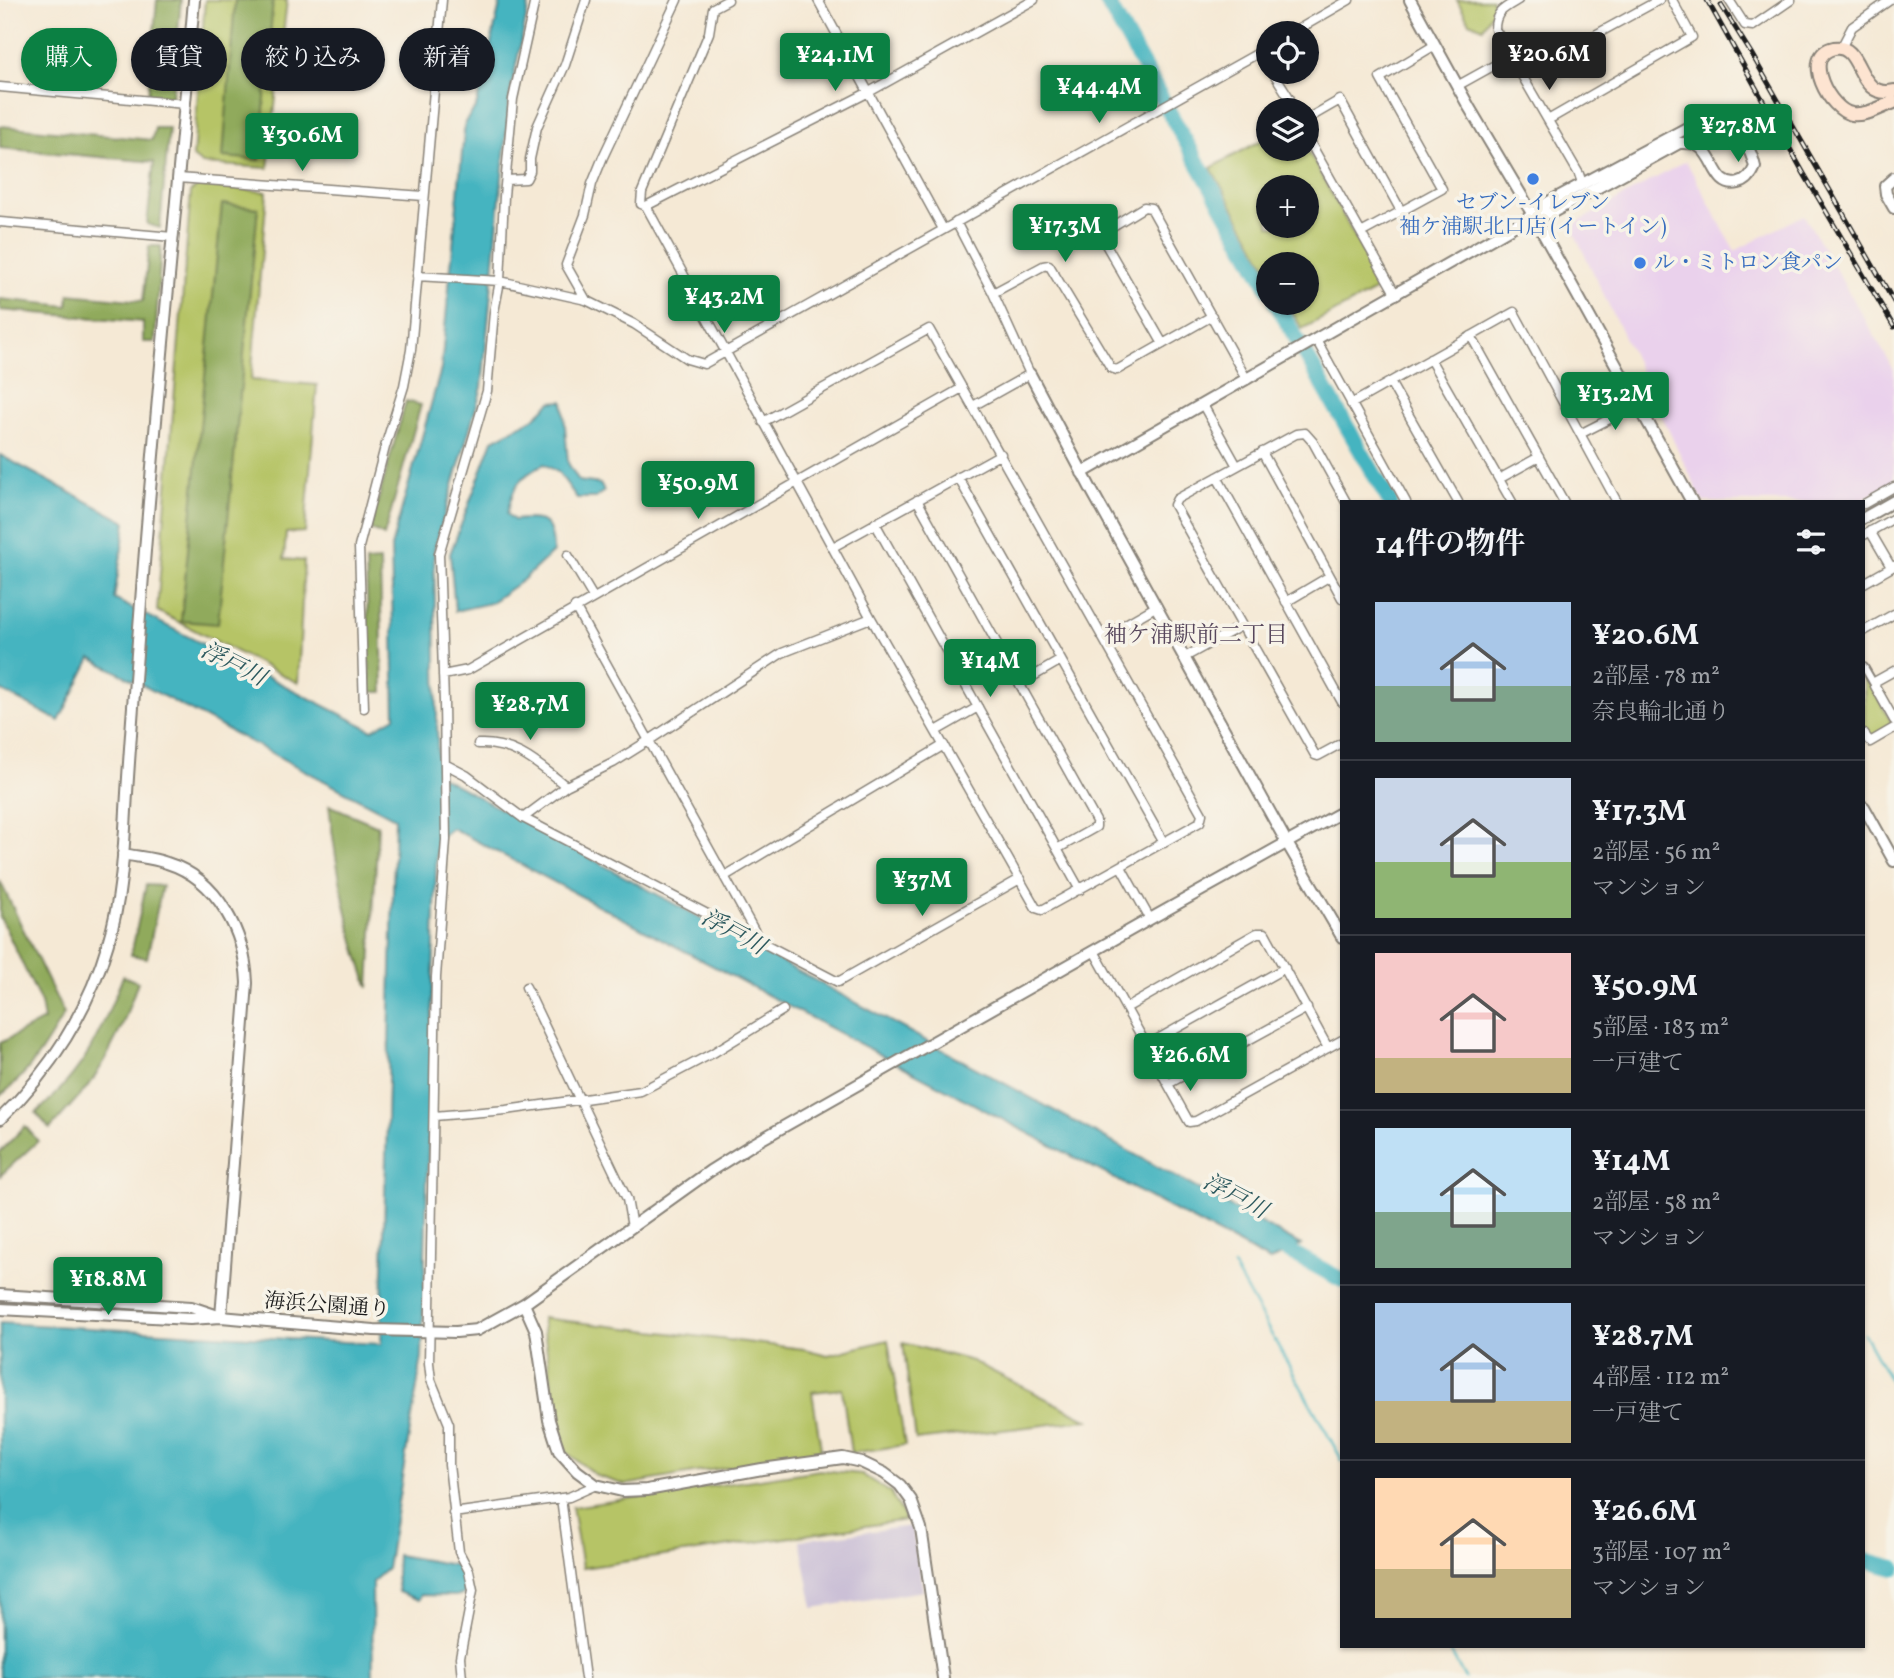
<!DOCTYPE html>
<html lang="ja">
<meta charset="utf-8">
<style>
:root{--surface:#171b24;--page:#20242c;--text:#f1f3f6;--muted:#9ea1a6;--line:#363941;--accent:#0b8043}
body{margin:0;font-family:Vollkorn,"Noto Serif JP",serif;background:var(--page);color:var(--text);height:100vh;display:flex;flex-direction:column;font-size:26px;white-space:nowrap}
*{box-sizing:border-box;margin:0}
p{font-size:23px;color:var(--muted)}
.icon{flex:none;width:38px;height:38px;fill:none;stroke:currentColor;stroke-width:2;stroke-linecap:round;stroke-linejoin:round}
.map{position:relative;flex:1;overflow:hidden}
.details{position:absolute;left:1340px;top:500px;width:525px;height:1148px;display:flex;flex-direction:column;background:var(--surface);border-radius:0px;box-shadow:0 2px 5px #0004}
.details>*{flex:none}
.banner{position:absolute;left:21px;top:28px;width:665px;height:63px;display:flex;gap:14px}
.tools{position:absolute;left:1256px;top:21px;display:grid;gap:14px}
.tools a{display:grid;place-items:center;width:63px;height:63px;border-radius:50%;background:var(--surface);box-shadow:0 2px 5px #0004;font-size:35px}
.price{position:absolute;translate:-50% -60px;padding:0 16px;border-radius:7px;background:var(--accent);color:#fff;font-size:23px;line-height:46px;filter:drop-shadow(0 2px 4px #0008)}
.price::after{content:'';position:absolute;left:50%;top:42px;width:21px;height:16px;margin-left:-10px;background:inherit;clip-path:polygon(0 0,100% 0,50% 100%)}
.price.active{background:#222;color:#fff}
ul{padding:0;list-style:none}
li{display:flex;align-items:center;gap:21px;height:175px;padding:0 35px}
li+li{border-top:2px solid var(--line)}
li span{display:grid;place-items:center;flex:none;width:196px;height:140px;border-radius:0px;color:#555}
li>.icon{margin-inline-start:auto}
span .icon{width:84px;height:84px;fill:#fffc;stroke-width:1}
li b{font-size:30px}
h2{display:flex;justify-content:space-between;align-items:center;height:84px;padding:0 35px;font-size:30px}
.pill{padding:0 24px;border-radius:32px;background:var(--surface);box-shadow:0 2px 5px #0004;font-size:24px;line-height:63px}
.pill.active{background:var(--accent);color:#fff}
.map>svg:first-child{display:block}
.built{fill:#ead1ec}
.industrial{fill:#cabfd6}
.green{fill:#b6c466;stroke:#697041;stroke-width:2;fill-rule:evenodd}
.forest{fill:#90aa5b;stroke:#56633c;stroke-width:2}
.water{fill:#45b4c0;stroke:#30686e;stroke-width:2}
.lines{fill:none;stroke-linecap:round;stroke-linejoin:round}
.stream{stroke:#45b4c0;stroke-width:2.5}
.river{stroke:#45b4c0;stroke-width:16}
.pedestrian-casing{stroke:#888278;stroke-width:10}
.minor-casing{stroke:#888278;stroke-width:11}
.tertiary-casing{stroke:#888278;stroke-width:14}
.secondary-casing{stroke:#888278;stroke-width:16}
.pedestrian{stroke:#fff;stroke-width:6}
.minor{stroke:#fff;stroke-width:8}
.tertiary{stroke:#fff;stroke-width:10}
.secondary{stroke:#fde4d1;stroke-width:12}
.rail-casing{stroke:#1c1c1c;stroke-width:5}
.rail{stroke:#f7f3e8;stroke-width:2.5;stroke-dasharray:8;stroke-linecap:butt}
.shop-dot{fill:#3f7fe0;stroke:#f7f3e8;stroke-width:2.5}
.labels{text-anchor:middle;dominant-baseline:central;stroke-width:7;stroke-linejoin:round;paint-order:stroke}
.shop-label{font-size:21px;fill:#366cbe;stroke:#f7f3e8}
.street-label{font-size:21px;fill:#1c1c1c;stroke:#f7f3e8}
.neighbourhood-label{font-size:23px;fill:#57475c;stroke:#f7f3e8}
.water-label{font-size:23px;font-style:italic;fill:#2c595e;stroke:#f7f3e8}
</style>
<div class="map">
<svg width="1894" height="1678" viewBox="0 0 1894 1678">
<rect width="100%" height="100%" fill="#f7f3e8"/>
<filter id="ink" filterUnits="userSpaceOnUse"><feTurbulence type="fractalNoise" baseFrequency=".0143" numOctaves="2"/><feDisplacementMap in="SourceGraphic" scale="14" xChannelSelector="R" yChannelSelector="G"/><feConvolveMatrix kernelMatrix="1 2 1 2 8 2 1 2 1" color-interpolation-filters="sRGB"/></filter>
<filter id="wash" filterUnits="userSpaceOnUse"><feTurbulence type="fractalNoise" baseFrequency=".00686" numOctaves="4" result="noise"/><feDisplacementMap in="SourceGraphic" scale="28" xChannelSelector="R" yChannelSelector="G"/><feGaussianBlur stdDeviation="1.57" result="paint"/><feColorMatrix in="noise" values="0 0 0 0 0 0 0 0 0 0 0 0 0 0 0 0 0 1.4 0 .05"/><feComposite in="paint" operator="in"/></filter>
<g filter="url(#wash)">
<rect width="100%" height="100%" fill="#f5e9d5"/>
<!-- built -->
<path class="built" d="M 1686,161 L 1735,251 L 1804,215 L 1894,370 L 1894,481 L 1859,502 L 1703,502 L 1571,226 Z"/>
<!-- industrial -->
<path class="industrial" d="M 912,1526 L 923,1591 L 813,1608 L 800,1540 Z"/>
<!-- green -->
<path class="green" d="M 205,0 L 287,0 L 268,168 L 202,164 L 193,157 Z
M 1457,0 L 1492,0 L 1495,6 L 1483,28 L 1469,22 Z
M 1269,136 L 1269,149 L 1307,149 L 1382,287 L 1302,329 L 1287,303 L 1307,303 L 1307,264 L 1269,264 L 1269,271 L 1211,168 ZM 1269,187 L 1307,187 L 1307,226 L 1269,226 Z
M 200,185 L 267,192 L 251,380 L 317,385 L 305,532 L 286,533 L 284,559 L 304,561 L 298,683 L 157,611 L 191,191 Z
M 1864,674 L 1892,723 L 1891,727 L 1873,738 L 1868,736 L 1864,728 Z
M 542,1318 L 804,1349 L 828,1355 L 888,1340 L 905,1445 L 851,1453 L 842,1389 L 812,1392 L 822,1455 L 704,1471 L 625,1485 L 597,1476 L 566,1452 L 558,1425 Z
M 903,1343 L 972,1361 L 1088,1420 L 916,1440 Z
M 820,1470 L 861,1474 L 891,1493 L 906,1520 L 582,1568 L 572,1507 Z"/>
<!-- forest -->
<path class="forest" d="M 157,0 L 181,0 L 172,97 L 148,96 Z
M 235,0 L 273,0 L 260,160 L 223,157 Z
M 0,126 L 152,140 L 155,128 L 169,128 L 160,228 L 147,224 L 154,162 L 0,148 Z
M 222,204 L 258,208 L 218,624 L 181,621 Z
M 149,246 L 161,246 L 155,342 L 143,342 L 143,322 L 0,310 L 0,299 L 68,306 L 69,294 L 143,301 Z
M 406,401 L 421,405 L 384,536 L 370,529 Z
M 380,561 L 383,692 L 370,692 L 366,562 Z
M 329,805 L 378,826 L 369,988 C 347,929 336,868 329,805 Z
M 0,881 L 64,1014 C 46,1045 29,1074 0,1096 L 0,1043 L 44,1020 L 41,1003 L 0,917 Z
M 146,885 L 162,886 L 147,958 L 131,955 Z
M 123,976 L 138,982 L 122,1026 L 104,1062 L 91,1083 L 50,1129 L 36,1113 C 85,1070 100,1035 123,976 Z
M 25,1126 L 38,1141 L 0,1176 L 0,1152 Z"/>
<!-- water -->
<path class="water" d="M 501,0 L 530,0 L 510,94 L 482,387 L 434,550 L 438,775 L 1301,1245 L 1270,1261 L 452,828 L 437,840 L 422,1357 L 387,1569 L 372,1582 L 373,1678 L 0,1678 L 0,1323 L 381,1344 L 395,818 L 91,658 L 59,721 L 0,690 L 0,455 L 126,522 L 114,599 L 372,730 L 395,717 L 391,547 L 441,369 L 465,122 L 476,107 Z
M 563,401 L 568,463 L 579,481 L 600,484 L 604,491 L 596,498 L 577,498 L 559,473 L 544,464 C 519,477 513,486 507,514 L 514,520 C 544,517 553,520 553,552 L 523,580 L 490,603 L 455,611 L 450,554 L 493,440 L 533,419 L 551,402 Z
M 397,1555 L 460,1566 L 467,1588 L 464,1594 L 455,1596 L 421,1595 L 419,1600 L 398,1592 L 396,1575 Z"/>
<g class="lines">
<!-- stream -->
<path class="stream" d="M 1233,1266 L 1342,1460
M 1864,1334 L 1894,1388
M 1448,1647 L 1465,1678"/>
<!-- river -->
<path class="river" d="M 1106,0 L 1269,289
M 1276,303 L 1390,502
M 1270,1241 L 1342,1280
M 1864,1560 L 1894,1568"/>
</g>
</g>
<g filter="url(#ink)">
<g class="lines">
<!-- pedestrian casing -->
<g class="pedestrian-casing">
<path id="pedestrian" d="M 1864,667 L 1875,686"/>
</g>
<!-- minor casing -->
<g class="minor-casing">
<path id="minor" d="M 728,0 L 713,8 L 709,33 L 642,192 L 641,204 L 646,206 L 871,618 L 1036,908 L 1042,910 L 1200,822 L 1202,814 L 929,329 L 763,422
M 818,0 L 943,229
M 1518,0 C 1504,8 1495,12 1495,29 L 1579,174 L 1582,183
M 1729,0 L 1745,25 L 1753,26 L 1791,0
M 1292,33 L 1349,0
M 1841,48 L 1852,27 L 1890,0
M 1261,51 L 1269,64
M 1273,72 L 1290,99
M 1522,75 L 1659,0
M 1457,86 L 1511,56
M 0,87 L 185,104
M 1307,119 L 1340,100 L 1401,211
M 1548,120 L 1692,37 L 1672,0
M 1307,137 L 1396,295
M 1699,146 L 1700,121
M 178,178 L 424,196
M 506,180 L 526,179 L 530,171 L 530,159 L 537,127 L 565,65 L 586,0
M 646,206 L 869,92 L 1034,0
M 0,222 L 173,237
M 956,222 L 993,293
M 1361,233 L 1442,189 L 1380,78 L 1435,45
M 417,276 L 500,281 L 586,300 L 634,324 L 687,359 L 704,364 L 1269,47
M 586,300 L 566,265 L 585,215 L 592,184 L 603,157 L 677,0
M 1471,336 L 1564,502
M 1317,341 L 1406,502
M 1163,344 L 1101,236 L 1103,232 L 1144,207 L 1151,208 L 1247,380
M 1430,359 L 1512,502
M 1390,382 L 1458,502
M 1351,404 L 1514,312 L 1617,502
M 1203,405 L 1237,466
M 973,406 L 1030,374 L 993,293 L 1043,266 L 1049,265 L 1111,368 L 1117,370 L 1212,316
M 1580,434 L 1637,405
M 1262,452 L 1342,598
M 958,477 L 1164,843
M 1217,477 L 1342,702
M 1499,479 L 1539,457
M 917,500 L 1096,821 L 1096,827 L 1057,849
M 1864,504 L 1894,487
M 875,523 L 1080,890
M 1870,531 L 1891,567
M 1864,535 L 1894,518
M 833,547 L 1001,454
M 568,555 L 593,597
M 1864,583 L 1894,566
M 1286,602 L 1330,576
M 575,607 L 760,941
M 1864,631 L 1894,614
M 1103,637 L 1157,606
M 1185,657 L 1241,626
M 1894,671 L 1876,681 L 1875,686 L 1894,720
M 443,675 L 468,670 L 962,388
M 1020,684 L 1061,660
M 364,708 L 359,547 L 385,447 L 404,386 L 411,350 L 442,0
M 936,731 L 978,707
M 1864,734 L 1870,742 L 1894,728
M 1342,743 L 1318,756 L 1315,755 L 1174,505 L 1177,499 L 1296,434 L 1305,433 L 1313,442 L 1346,502
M 478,744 C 515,742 538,764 566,786
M 445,764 L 466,775 L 523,818 L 838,982 L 1020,879
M 523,818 L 566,786 L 613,763 L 648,741 L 782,653 L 871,618
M 1121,867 L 1150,919
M 725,876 L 944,745
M 1094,951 L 1189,1122 L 1196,1121 L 1342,1040
M 526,987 L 627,1199 L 632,1227
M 1126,1008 L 1257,933 L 1265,933 L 1328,1048
M 1147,1045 L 1285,968
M 1168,1084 L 1307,1008
M 434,1116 L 506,1110 L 641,1091 L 713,1053 L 783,1010
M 561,1498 L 585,1678
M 453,1513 L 569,1497 L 596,1485
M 462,1678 L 460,1657 L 473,1590 L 469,1571 L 459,1552 L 449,1465 L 449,1424 L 431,1380 L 429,1363 L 436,977 L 446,840 L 444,702 L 439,554 L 487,391 L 494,312 L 500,281 L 504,196 L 513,99 L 535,0"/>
</g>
<!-- tertiary casing -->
<g class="tertiary-casing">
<path id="tertiary" d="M 1410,0 L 1469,107 L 1533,215 L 1692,502
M 1894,178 L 1885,186 L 1886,194 L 1894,208
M 1030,374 L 1092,491 L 1287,843 L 1342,937
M 1082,473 L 1533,215 L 1547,203 L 1700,121 C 1725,109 1733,118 1744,140 C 1749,149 1753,157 1755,167 C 1752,174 1747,181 1739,183 C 1716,189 1715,159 1701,148 C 1694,142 1687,143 1679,143 L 1551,213 L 1533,215
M 1864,518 L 1894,501
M 1864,807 L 1894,861
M 123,854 C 138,857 153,858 167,863 C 218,879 245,933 247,983 L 221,1317
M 0,1119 C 50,1072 89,1009 108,943 C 123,895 124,843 127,793 C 131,729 136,666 141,602 C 156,401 177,201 194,0
M 0,1295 L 191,1307 L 215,1315
M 524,1304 L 536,1331 L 549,1420 L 559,1451 L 577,1471 L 596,1485 L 622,1491 L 647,1490 L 762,1469 L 843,1458 L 861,1462 L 884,1473 L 900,1485 L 911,1500 L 921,1528 L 943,1678
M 0,1309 L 190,1319 L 221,1317 L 374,1330 L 456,1332 L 477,1330 L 524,1304 L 710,1171 L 753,1144 L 1150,919 L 1342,812"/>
</g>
<!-- secondary casing -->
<g class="secondary-casing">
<path id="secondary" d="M 1894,91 C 1855,100 1864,43 1834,48 C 1800,55 1830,111 1852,114 C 1866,116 1881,107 1894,102"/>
</g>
<!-- pedestrian -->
<use href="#pedestrian" class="pedestrian"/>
<!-- minor -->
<use href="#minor" class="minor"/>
<!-- tertiary -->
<use href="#tertiary" class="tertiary"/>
<!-- secondary -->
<use href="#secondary" class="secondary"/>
<!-- rail casing -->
<g class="rail-casing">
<path id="rail" d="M 1707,0 L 1803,172 L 1894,327
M 1721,5 L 1751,53 L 1894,302"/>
</g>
<!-- rail -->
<use href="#rail" class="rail"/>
</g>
</g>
<!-- markers -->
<g class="shop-dot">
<circle cx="1533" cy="179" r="7"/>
<circle cx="1640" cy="263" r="7"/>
</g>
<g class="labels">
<!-- shop labels -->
<g class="shop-label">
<text x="1533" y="203">セブン-イレブン<tspan x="1533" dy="24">袖ケ浦駅北口店 (イートイン)</tspan></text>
<text x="1654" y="263" text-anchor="start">ル・ミトロン食パン</text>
</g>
<!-- street labels -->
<g class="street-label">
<text transform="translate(327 1306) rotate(4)">海浜公園通り</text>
</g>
<!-- neighbourhood labels -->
<g class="neighbourhood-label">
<text x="1196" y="636">袖ケ浦駅前二丁目</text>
</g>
<!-- water labels -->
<g class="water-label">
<text transform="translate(233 665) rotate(27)">浮戸川</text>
<text transform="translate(733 933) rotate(29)">浮戸川</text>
<text transform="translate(1235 1197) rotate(28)">浮戸川</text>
</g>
</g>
</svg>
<div class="tools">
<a><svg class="icon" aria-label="locate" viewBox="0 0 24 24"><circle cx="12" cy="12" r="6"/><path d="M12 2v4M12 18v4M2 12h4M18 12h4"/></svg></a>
<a><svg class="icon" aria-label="layers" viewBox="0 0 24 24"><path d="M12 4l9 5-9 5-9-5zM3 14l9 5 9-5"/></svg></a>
<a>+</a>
<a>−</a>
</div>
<b class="price active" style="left:1549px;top:92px">¥20.6M</b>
<b class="price" style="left:835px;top:93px">¥24.1M</b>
<b class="price" style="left:1099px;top:125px">¥44.4M</b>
<b class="price" style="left:1738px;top:164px">¥27.8M</b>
<b class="price" style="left:302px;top:173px">¥30.6M</b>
<b class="price" style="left:1065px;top:264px">¥17.3M</b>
<b class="price" style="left:724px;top:335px">¥43.2M</b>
<b class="price" style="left:1615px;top:432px">¥13.2M</b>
<b class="price" style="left:698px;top:521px">¥50.9M</b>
<b class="price" style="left:990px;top:699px">¥14M</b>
<b class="price" style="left:530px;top:742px">¥28.7M</b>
<b class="price" style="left:922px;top:918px">¥37M</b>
<b class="price" style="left:1190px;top:1093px">¥26.6M</b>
<b class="price" style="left:108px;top:1317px">¥18.8M</b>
<div class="banner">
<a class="pill active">購入</a>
<a class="pill">賃貸</a>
<a class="pill">絞り込み</a>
<a class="pill">新着</a>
</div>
<section class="details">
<h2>14件の物件<svg class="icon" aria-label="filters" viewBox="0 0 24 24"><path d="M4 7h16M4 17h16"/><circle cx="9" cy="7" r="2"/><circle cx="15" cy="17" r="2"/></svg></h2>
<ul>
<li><span style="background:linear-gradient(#a9c7e8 60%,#7fa58c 0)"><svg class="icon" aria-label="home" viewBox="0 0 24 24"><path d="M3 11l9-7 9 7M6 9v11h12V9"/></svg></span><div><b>¥20.6M</b><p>2部屋 · 78 m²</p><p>奈良輪北通り</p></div></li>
<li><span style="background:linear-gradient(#c9d6e8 60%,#8fb573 0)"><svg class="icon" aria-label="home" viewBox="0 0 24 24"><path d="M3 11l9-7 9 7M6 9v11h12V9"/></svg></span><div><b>¥17.3M</b><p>2部屋 · 56 m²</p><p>マンション</p></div></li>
<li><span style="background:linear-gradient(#f6c9c9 75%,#c2b280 0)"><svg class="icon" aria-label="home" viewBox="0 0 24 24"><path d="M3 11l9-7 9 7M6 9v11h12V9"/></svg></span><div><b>¥50.9M</b><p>5部屋 · 183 m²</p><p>一戸建て</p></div></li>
<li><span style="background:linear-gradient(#bfe0f5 60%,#7fa58c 0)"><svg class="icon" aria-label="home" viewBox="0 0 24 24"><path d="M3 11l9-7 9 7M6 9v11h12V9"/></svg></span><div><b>¥14M</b><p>2部屋 · 58 m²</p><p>マンション</p></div></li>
<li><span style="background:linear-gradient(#a9c7e8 70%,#c2b280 0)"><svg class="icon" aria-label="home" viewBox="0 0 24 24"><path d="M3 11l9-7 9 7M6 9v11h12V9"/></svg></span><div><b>¥28.7M</b><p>4部屋 · 112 m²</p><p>一戸建て</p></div></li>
<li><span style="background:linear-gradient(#ffd9b3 65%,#c2b280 0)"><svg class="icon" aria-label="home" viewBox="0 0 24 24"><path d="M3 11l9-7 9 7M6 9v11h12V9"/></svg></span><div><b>¥26.6M</b><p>3部屋 · 107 m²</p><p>マンション</p></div></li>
</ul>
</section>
</div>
